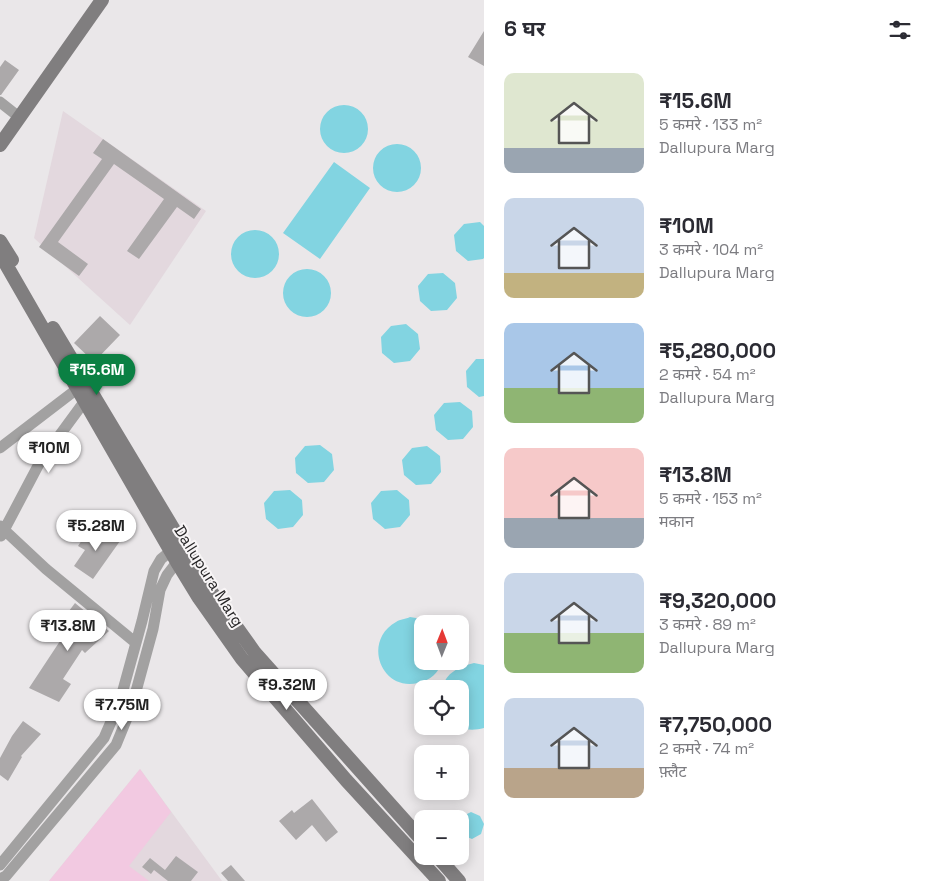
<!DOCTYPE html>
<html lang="hi">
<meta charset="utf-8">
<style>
:root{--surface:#fff;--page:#f7f7f7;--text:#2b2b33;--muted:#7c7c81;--accent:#0b8043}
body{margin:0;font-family:"Space Grotesk","Noto Sans Devanagari",sans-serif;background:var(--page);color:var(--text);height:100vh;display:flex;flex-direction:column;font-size:19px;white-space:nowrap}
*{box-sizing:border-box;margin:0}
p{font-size:16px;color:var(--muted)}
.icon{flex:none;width:28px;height:28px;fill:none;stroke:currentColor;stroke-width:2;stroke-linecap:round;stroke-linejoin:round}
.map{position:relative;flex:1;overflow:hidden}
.drawer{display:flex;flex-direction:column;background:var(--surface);width:450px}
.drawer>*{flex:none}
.needle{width:32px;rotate:1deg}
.buttons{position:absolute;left:414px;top:615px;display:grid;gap:10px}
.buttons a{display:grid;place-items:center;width:55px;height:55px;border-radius:10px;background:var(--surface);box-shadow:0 2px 12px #0003;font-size:25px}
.price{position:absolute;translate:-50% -42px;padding:0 11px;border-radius:18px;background:#fff;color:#222;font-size:16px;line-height:32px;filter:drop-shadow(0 1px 2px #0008)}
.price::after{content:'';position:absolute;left:50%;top:30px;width:15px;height:11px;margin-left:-8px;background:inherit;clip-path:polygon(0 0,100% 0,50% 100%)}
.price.current{background:var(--accent);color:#fff}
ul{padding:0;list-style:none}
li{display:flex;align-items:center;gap:15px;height:125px;padding:0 20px}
li span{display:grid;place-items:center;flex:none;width:140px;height:100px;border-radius:10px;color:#555}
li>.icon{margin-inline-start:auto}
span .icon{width:60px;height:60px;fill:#fffc;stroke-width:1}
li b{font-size:21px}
h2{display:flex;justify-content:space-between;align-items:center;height:60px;padding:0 20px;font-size:21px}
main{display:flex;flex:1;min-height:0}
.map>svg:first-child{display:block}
.built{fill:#e3d8de}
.green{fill:#f2c9e1}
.water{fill:#82d4e1}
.building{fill:#aca9aa}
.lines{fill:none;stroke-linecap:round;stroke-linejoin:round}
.minor{stroke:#a2a1a1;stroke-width:11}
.secondary{stroke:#807e7f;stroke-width:14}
.labels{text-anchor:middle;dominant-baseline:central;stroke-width:4;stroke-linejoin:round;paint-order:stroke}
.street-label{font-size:16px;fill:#262526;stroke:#f8f5f6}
</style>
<main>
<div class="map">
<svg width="484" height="881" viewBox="0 0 484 881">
<rect width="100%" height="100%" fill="#eae7e9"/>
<!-- built -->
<path class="built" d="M 63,111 L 206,211 L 130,325 L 34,238 Z
M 140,769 L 222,881 L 49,881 Z"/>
<!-- green -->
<path class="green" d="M 140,769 L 171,812 L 129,866 L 149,881 L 49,881 Z"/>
<!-- water -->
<path class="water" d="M320 129a24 24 0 1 1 48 0a24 24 0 1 1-48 0Z
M373 168a24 24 0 1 1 48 0a24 24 0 1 1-48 0Z
M 334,162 L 370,188 L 320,259 L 283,233 Z
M 480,222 L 484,226 L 484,258 L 483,259 L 468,261 L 456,251 L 454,235 L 464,224 Z
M231 254a24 24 0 1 1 48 0a24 24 0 1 1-48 0Z
M283 293a24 24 0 1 1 48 0a24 24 0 1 1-48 0Z
M 443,273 L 455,283 L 457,298 L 447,310 L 431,311 L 420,301 L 418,286 L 428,274 Z
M 406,324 L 418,334 L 420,349 L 410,361 L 394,363 L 382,353 L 381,337 L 391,326 Z
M 476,359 L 484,359 L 484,396 L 479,397 L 467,387 L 466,371 Z
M 460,402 L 472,411 L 473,427 L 463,439 L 448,440 L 436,430 L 434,415 L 444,403 Z
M 320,445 L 332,454 L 334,470 L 324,482 L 308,483 L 296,473 L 295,458 L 305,446 Z
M 427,446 L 440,456 L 441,472 L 431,484 L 416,485 L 404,475 L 402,460 L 412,448 Z
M 290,490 L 302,500 L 303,515 L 293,527 L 278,529 L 266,519 L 264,503 L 274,491 Z
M 397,490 L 409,500 L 410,515 L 400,527 L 385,529 L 373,519 L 371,503 L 381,491 Z
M 410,617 L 422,619 L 430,624 L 422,624 L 422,661 L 443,661 C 438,673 431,680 418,683 C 381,692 362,641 396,622 C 400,619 406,619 410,617 Z
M 474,663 L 484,665 L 484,728 C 475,730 467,731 460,726 L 460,689 L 442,689 C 446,672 459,667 474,663 Z
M 471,812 L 480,816 L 484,824 L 481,834 L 472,839 L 462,835 C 459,829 459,823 461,817 Z"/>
<!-- building -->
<path class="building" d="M 484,31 L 484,66 L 468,57 Z
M 5,60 L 19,70 L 1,95 L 0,95 L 0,67 Z
M 103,139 L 201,209 L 194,219 L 177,207 L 139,259 L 127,251 L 164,199 L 114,164 L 58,242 L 88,264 L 79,276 L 39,247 L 102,159 L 93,153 Z
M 100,316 L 120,335 L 94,362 L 74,343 Z
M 100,527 L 120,541 L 93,579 L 74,566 L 85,550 L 78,546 L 88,531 L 94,536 Z
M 75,603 L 109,631 L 85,653 L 82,650 L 63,679 L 71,684 L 59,702 L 29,688 L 62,638 L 54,631 Z
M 23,721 L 41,734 L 21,756 L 22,757 L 8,781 L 0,775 L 0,758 L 12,736 Z
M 312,799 L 338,832 L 326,842 L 312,825 L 296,840 L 279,821 L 292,810 L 294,813 Z
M 176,856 L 198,872 L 191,881 L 168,881 L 154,870 L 151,874 L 142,867 L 150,858 L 165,870 Z
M 231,865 L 245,881 L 228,881 L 221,873 Z"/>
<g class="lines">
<!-- minor -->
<path class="minor" d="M 0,102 L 19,117
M 0,448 L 77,389
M 0,526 L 46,569 L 136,643
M 1,536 L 40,462 L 84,402
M 0,865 L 104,738 L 120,701 L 142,621 L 154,571 L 161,559 L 177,546
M 0,879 L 6,876 L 116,745 L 132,706 L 153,629 L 160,590 L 167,575 L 177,562 L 183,558"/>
<!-- secondary -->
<path class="secondary" d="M 0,145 L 102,0
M 0,241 L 12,260
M 0,254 L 177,562 L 199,598 L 242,659 L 346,780 L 439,881
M 53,328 L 210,590 L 255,653 L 422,840
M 437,856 L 459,881"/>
</g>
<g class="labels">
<!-- street labels -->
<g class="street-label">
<text transform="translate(209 576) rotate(58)">Dallupura Marg</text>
</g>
</g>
</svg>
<div class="buttons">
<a><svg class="needle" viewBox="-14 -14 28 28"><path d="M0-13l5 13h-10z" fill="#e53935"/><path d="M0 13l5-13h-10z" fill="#7c7c81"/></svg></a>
<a><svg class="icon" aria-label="locate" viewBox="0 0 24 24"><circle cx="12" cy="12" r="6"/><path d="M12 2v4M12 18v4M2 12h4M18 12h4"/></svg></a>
<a>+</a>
<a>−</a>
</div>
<b class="price current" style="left:97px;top:396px">₹15.6M</b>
<b class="price" style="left:49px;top:474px">₹10M</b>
<b class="price" style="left:96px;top:552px">₹5.28M</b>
<b class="price" style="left:68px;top:652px">₹13.8M</b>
<b class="price" style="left:287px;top:711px">₹9.32M</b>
<b class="price" style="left:122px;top:731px">₹7.75M</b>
</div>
<section class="drawer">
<h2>6 घर<svg class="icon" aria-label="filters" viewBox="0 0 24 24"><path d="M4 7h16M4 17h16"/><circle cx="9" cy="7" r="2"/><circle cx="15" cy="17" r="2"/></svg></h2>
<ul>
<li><span style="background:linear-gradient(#dfe7d0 75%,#9aa5b1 0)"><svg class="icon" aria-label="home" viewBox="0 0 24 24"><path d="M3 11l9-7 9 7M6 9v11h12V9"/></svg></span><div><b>₹15.6M</b><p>5 कमरे · 133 m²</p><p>Dallupura Marg</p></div></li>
<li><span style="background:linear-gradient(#c9d6e8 75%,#c2b280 0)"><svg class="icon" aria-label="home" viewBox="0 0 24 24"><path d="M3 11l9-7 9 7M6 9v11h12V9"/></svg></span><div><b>₹10M</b><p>3 कमरे · 104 m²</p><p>Dallupura Marg</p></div></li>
<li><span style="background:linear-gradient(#a9c7e8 65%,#8fb573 0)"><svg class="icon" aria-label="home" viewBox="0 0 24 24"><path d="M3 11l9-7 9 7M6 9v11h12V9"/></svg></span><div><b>₹5,280,000</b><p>2 कमरे · 54 m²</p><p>Dallupura Marg</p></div></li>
<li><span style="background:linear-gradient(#f6c9c9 70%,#9aa5b1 0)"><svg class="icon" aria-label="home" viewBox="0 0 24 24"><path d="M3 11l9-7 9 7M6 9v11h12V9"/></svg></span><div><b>₹13.8M</b><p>5 कमरे · 153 m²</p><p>मकान</p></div></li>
<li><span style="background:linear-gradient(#c9d6e8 60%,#8fb573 0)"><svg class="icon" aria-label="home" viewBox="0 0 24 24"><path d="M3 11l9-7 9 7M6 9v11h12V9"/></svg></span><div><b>₹9,320,000</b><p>3 कमरे · 89 m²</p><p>Dallupura Marg</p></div></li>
<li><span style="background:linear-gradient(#c9d6e8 70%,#b9a48a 0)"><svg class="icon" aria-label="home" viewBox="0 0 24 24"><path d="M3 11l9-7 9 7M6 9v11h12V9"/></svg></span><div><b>₹7,750,000</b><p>2 कमरे · 74 m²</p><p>फ़्लैट</p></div></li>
</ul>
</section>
</main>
